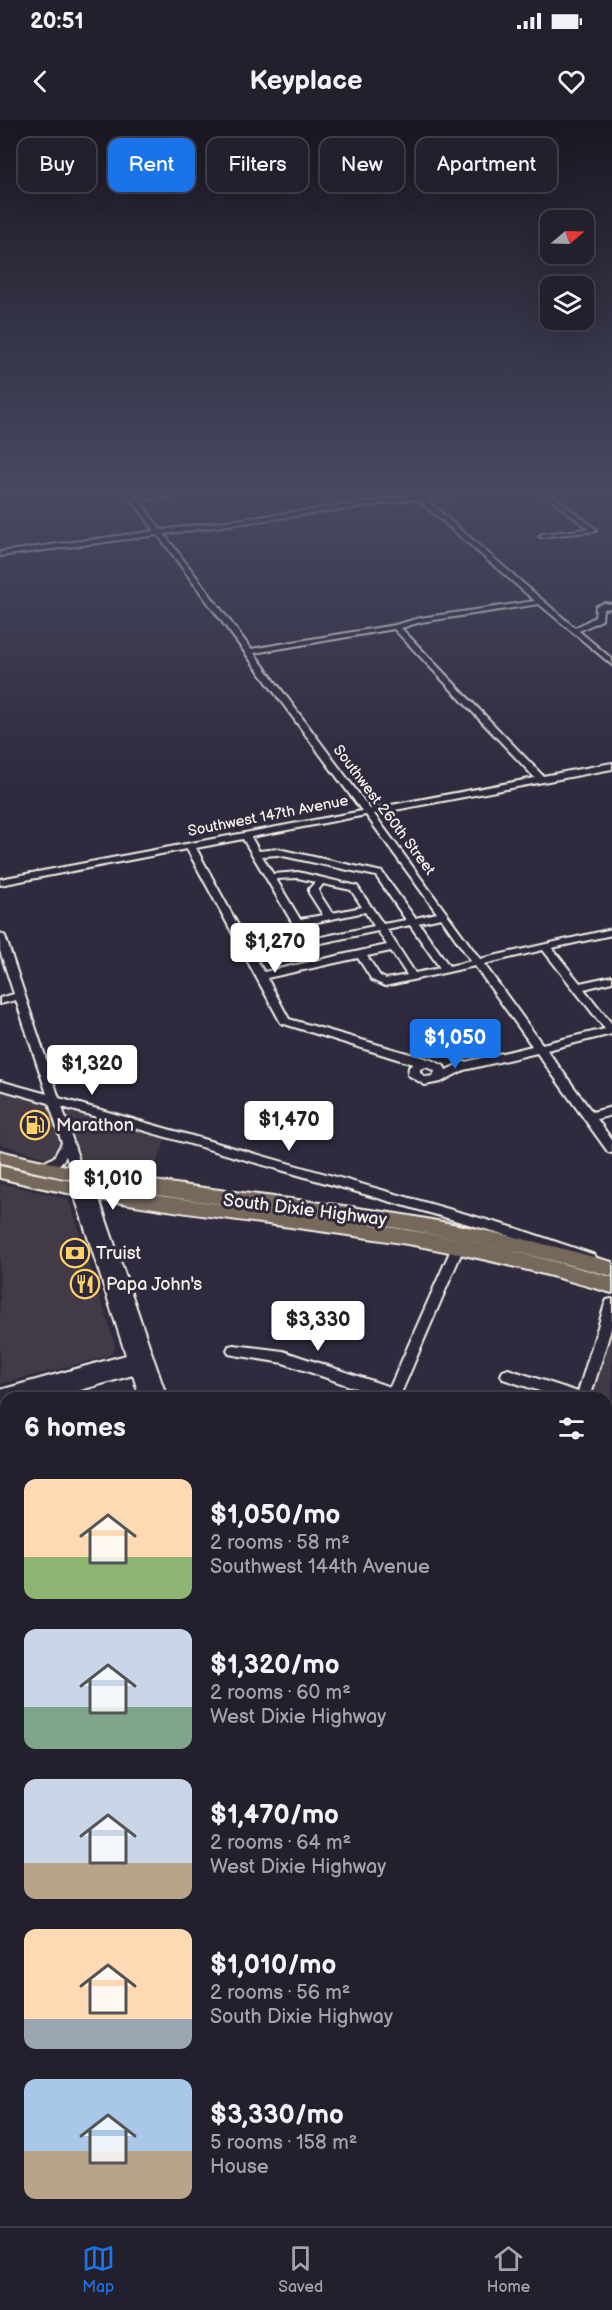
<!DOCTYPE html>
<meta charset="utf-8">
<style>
:root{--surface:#23202e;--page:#2f2d3a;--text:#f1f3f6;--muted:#a3a3aa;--line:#403e4a;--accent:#1a73e8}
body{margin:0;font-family:"Balsamiq Sans",sans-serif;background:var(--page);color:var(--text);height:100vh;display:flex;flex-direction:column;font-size:22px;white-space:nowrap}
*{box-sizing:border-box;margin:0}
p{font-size:20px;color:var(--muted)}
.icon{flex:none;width:33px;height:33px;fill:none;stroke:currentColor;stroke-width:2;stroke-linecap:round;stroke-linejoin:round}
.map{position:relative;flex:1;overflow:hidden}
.drawer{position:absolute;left:0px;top:1272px;width:612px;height:834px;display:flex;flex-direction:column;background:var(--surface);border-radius:18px 18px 0 0;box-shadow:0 6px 24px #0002,0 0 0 2px var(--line)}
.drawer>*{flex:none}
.top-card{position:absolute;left:18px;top:18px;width:576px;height:54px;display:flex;gap:12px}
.needle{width:39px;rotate:71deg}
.buttons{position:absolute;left:540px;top:90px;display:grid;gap:12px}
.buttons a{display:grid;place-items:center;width:54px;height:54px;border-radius:12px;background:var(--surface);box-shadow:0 6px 24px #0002,0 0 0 2px var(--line);font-size:30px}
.price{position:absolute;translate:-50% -51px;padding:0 14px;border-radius:6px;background:#fff;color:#222;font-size:20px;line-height:39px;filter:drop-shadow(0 2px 3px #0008)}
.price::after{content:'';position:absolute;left:50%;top:36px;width:18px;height:14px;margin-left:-9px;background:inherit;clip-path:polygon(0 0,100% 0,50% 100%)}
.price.active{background:var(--accent);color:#fff}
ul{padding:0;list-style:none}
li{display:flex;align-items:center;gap:18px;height:150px;padding:0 24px}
li span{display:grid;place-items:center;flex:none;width:168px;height:120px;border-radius:12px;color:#555}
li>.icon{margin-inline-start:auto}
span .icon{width:72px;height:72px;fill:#fffc;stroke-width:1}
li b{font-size:26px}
h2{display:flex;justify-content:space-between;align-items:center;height:72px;padding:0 24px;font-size:26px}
.chip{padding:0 21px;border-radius:12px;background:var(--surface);box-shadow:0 6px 24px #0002,0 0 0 2px var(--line);font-size:21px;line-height:54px}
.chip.active{background:var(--accent);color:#fff}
.status{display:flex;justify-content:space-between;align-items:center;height:42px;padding:0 30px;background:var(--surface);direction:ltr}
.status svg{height:16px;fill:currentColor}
header{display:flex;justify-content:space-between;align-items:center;height:78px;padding:0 24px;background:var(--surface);font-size:27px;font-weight:800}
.menu{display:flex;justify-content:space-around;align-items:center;height:84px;border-top:2px solid var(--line);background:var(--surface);font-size:16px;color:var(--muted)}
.menu a{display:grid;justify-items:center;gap:3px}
.menu .active{color:var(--accent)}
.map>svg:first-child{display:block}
.built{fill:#433b47}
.green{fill:#5d6f67;stroke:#a8b0a8;stroke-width:1.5}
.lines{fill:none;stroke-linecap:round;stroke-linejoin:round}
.minor-casing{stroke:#f4f1e8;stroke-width:4}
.highway-casing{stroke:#f4f1e8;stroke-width:4}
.minor{fill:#2f2a3d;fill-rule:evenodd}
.highway{fill:#76695c;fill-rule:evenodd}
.labels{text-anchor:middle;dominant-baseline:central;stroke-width:6;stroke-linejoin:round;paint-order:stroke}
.far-street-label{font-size:15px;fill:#f4f1e8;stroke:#2f2a3d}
.poi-label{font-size:18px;fill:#f4f1e8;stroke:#2f2a3d;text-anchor:start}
.street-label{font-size:18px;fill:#f4f1e8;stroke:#2f2a3d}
</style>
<div class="status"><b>20:51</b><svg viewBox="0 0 49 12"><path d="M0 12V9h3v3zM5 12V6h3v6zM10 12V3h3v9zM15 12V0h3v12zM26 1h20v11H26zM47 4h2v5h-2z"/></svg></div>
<header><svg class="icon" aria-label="back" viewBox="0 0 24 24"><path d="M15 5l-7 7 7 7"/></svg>Keyplace<svg class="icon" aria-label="heart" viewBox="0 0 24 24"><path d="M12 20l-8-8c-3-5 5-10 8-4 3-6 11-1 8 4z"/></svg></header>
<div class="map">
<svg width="612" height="2106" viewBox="0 0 612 2106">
<rect width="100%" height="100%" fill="#2f2a3d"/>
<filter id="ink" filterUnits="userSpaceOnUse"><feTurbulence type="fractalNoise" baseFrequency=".0167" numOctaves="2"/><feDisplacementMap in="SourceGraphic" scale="12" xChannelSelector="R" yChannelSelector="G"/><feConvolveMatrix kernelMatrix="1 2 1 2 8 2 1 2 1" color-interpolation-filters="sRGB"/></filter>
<g filter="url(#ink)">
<!-- built -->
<path class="built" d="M 0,969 L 166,1019 L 150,1058 L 50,1039 L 0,1024 Z
M 0,1063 L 69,1079 L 115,1225 L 114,1230 L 108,1236 L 0,1264 Z
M 612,1208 L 612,1372 L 607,1373 L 606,1278 L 591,1278 Z
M 6,1768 L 6,2100 L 399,2100 L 401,2106 L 0,2106 L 0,1770 Z"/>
<!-- green -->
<path class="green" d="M 6,1470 L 6,1768 L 0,1770 L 0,1478 Z"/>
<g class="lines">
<!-- minor casing -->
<g class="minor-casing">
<path id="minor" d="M 126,371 L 132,371 L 137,377 L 199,371 L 196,373 L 139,380 L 161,410 L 414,376 L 412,374 L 415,372 L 420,375 L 468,371 L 465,373 L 424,378 L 575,508 L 595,497 L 596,486 L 604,483 L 612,484 L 612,488 L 603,489 L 602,500 L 579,511 L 612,539 L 612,545 L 539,484 L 421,502 L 401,508 L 543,656 L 612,643 L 612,649 L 374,694 L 480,839 L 612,809 L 612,815 L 552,828 L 580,863 L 612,856 L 612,862 L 584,869 L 612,904 L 612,914 L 547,930 L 592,992 L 612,987 L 612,995 L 597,999 L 612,1020 L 612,1033 L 608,1032 L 537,933 L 464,950 L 441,962 L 425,965 L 408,955 L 409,947 L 413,944 L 281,903 L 187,729 L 0,765 L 0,759 L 362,691 L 158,415 L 0,436 L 0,432 L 155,411 ZM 417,379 L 535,481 L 420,498 L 395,505 L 251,529 L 164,414 ZM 394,509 L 535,658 L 370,689 L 254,533 ZM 366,695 L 437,793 L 415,798 L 382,752 L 278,729 L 259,731 L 251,717 ZM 243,719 L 303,821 L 252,831 L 196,728 ZM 278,735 L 376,756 L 406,800 L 383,804 L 357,766 L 298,752 L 273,754 L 262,736 ZM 298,758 L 315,762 L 309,769 L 309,773 L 323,795 L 300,799 L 276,759 ZM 323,764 L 351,770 L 362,787 L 332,793 L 319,773 L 319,769 ZM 365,792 L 374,806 L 312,819 L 303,805 ZM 441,798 L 471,841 L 449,846 L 419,803 ZM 410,805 L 440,848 L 415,853 L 387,810 ZM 378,811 L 387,825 L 264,852 L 255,837 ZM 543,830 L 605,909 L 542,924 L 484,844 ZM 391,831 L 407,855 L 386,859 L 380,856 L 367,836 ZM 358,838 L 372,860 L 385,866 L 475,846 L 532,926 L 461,943 L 446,950 L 444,946 L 431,940 L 289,899 L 267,858 ZM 426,947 L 435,951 L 433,956 L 426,957 L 420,953 L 420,949 Z
M 540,371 L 546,371 L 596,409 L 596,411 L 540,417 L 539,416 L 542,414 L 589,409 Z
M 0,813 L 5,816 L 59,978 L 515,1108 L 595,1135 L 596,1138 L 595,1141 L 590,1143 L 513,1117 L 62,987 L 85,1060 L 89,1061 L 97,1073 L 167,1278 L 140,1278 L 133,1255 L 53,1278 L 26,1278 L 29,1274 L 6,1278 L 6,1292 L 0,1293 L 0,1270 L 126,1235 L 73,1071 L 73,1056 L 66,1036 C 61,1045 52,1050 42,1053 L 36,1049 L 38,1046 L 54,1037 L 62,1023 L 49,983 L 0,969 L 0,961 L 47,974 L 16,880 L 0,884 L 0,878 L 14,874 L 0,831 Z
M 458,1122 L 462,1124 L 464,1127 L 399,1278 L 385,1278 L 283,1243 L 234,1235 L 229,1234 L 227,1230 L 229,1226 L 234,1225 L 283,1231 L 390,1267 L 452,1127 L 454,1124 Z
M 612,1179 L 612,1206 L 590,1278 L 561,1278 L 503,1259 L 501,1255 L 503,1251 L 508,1249 L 578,1272 L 605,1184 L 607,1180 Z
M 612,1408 L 612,1422 L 606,1424 L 606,1410 Z
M 6,1438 L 6,1457 L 0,1460 L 0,1441 Z
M 612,1500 L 612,1516 L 606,1518 L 606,1502 Z
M 606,1698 L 612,1701 L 612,1728 L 606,1725 Z
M 609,1831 L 612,1832 L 612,1856 L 606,1854 L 606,1832 Z
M 612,2019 L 612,2040 L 606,2042 L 606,2021 Z
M 407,2100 L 429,2100 L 431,2106 L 409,2106 Z
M 437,2100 L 469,2100 L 466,2106 L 434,2106 Z"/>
</g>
<!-- highway casing -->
<g class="highway-casing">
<path id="highway" d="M 0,1031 C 123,1062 247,1072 372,1090 C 453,1102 533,1120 612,1142 L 612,1156 C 533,1135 453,1116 372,1104 C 247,1086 123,1076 0,1043 Z
M 0,1046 C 136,1079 275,1088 413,1111 C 480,1122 546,1139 612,1157 L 612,1173 C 547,1154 480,1137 413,1125 C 275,1102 136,1092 0,1058 Z"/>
</g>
<!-- minor -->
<use href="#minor" class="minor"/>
<!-- highway -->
<use href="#highway" class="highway"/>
</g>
</g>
<!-- sky -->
<linearGradient id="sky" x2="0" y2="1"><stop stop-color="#1a1722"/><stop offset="0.56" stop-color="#474a62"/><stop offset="1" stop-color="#474a62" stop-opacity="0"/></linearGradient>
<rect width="612" height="665" fill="url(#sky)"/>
<!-- icons -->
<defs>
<g id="fuel-ring" transform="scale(1.5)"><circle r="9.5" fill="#2f2a3d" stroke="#ffd166" stroke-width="1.5"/><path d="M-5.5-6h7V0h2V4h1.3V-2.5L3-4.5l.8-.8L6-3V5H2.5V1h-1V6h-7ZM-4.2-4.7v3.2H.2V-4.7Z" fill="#ffd166"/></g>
<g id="bank-ring" transform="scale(1.5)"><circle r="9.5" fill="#2f2a3d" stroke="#ffd166" stroke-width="1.5"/><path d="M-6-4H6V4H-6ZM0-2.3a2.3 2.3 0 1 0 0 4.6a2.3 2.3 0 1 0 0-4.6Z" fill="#ffd166"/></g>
<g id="restaurant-ring" transform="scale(1.5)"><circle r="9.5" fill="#2f2a3d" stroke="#ffd166" stroke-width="1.5"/><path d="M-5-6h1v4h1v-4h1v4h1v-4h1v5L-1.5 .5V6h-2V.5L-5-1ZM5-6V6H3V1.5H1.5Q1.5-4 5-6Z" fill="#ffd166"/></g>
</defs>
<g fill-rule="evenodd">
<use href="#fuel-ring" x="35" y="1005"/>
<use href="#bank-ring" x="75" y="1133"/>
<use href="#restaurant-ring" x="85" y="1164"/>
</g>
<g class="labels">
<!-- far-street labels -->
<g class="far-street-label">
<text transform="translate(384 690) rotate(53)">Southwest 260th Street</text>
<text transform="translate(268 696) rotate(-11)">Southwest 147th Avenue</text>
</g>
<!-- poi labels -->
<g class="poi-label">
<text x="56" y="1005">Marathon</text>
<text x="96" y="1133">Truist</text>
<text x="106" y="1164">Papa John's</text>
</g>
<!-- street labels -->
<g class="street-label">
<text transform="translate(305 1090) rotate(7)">South Dixie Highway</text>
</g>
</g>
</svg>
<div class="buttons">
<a><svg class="needle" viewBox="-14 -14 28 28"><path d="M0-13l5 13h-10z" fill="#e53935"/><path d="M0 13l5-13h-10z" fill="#a3a3aa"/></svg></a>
<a><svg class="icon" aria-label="layers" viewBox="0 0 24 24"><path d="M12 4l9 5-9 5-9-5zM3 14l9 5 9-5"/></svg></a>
</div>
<b class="price" style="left:275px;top:854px">$1,270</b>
<b class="price active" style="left:455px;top:950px">$1,050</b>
<b class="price" style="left:92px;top:976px">$1,320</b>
<b class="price" style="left:289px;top:1032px">$1,470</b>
<b class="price" style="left:113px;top:1091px">$1,010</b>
<b class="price" style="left:318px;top:1232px">$3,330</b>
<div class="top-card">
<a class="chip">Buy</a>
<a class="chip active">Rent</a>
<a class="chip">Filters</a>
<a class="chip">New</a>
<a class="chip">Apartment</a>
</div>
<section class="drawer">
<h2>6 homes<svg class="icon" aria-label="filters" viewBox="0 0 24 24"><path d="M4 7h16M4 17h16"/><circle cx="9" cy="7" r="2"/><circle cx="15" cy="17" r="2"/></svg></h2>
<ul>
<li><span style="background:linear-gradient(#ffd9b3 65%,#8fb573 0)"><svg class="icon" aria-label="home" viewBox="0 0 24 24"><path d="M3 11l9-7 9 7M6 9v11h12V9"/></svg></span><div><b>$1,050/mo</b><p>2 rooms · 58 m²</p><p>Southwest 144th Avenue</p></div></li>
<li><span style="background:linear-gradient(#c9d6e8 65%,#7fa58c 0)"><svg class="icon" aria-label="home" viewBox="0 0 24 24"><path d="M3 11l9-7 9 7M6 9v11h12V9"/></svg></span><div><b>$1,320/mo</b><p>2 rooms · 60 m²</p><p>West Dixie Highway</p></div></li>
<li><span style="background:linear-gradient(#c9d6e8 70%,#b9a48a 0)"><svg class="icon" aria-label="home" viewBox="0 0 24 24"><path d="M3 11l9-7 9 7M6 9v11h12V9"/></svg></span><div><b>$1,470/mo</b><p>2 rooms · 64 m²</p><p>West Dixie Highway</p></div></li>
<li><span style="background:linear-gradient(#ffd9b3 75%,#9aa5b1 0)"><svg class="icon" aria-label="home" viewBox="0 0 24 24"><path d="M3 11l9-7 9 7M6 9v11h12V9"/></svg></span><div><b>$1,010/mo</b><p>2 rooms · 56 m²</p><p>South Dixie Highway</p></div></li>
<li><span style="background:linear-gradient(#a9c7e8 60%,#b9a48a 0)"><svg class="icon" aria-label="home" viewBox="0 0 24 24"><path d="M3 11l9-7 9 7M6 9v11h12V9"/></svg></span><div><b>$3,330/mo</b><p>5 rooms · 158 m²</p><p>House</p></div></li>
</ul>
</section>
</div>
<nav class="menu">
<a class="active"><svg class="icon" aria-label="map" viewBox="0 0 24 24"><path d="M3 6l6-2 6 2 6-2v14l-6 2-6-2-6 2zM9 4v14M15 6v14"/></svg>Map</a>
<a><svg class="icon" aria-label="saved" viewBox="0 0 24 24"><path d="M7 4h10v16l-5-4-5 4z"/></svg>Saved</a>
<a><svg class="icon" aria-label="home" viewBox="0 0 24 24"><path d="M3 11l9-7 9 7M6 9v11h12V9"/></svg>Home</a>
</nav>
